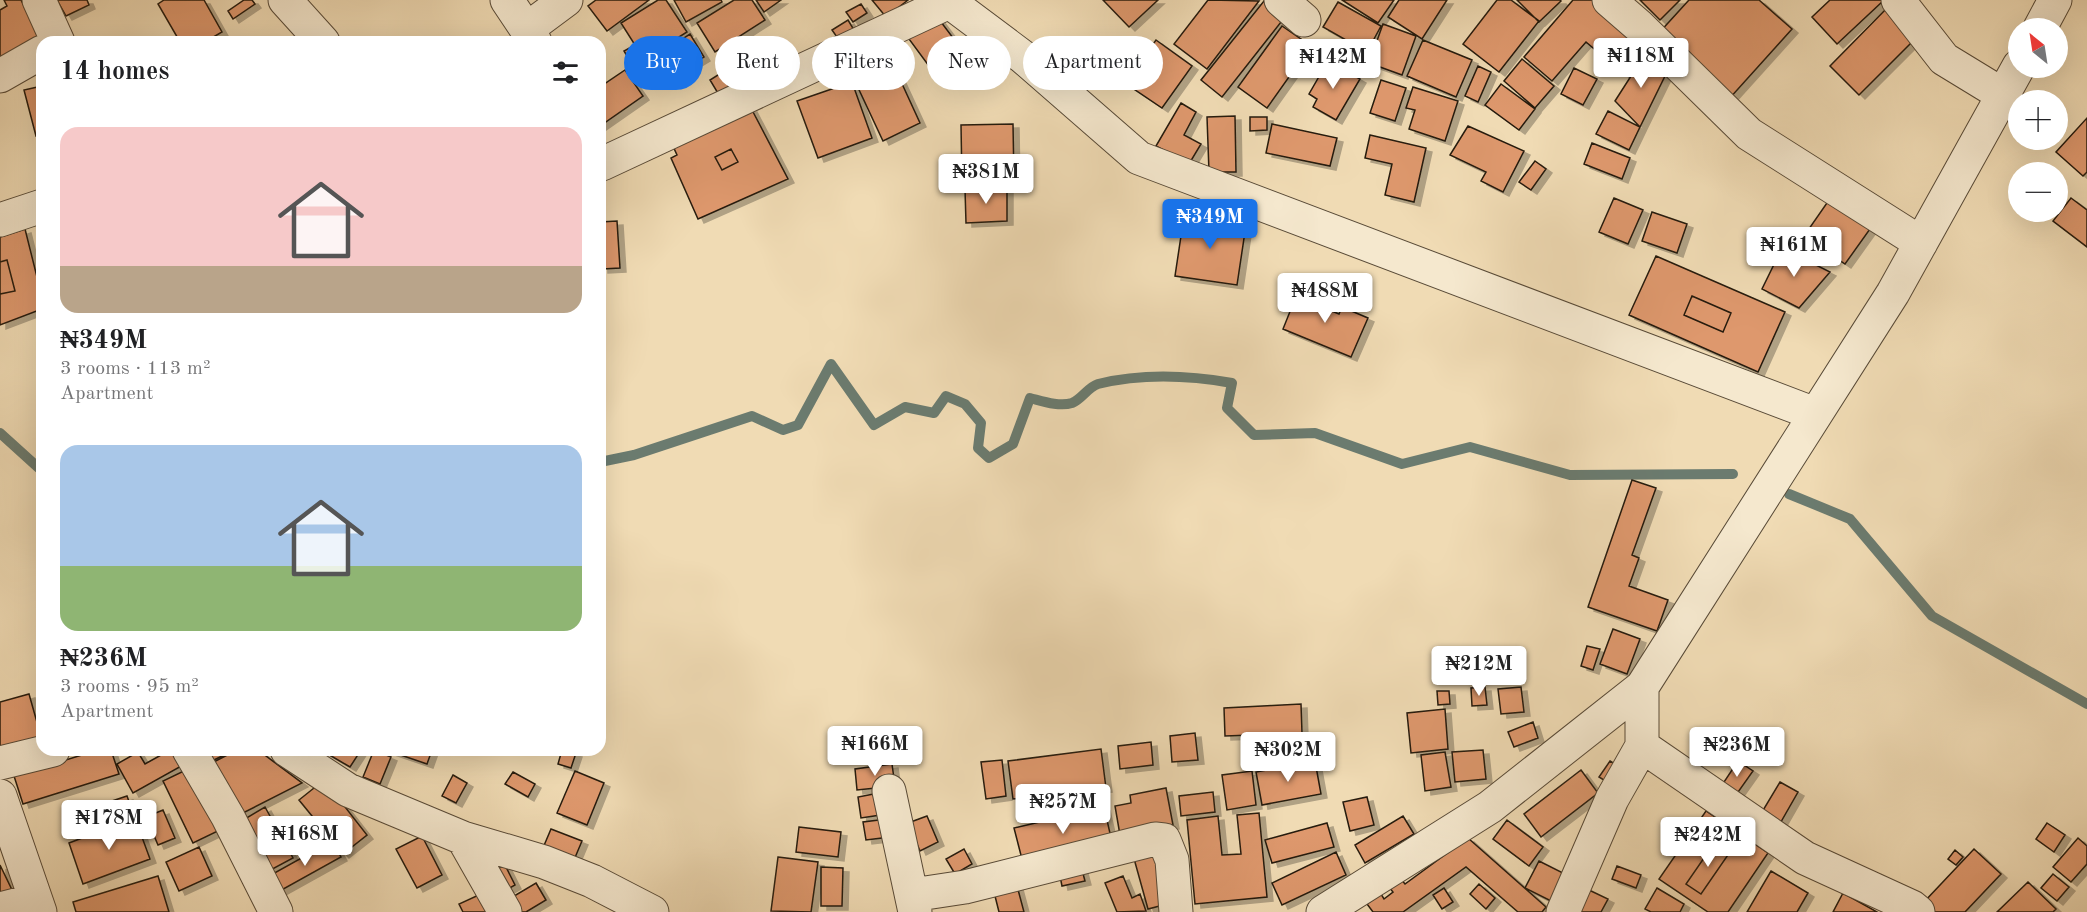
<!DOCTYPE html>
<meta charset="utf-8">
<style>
:root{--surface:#fff;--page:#f6f6f6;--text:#202124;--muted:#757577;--accent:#1a73e8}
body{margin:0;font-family:"Old Standard TT",serif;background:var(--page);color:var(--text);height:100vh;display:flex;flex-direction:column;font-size:22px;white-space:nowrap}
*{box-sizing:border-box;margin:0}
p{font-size:20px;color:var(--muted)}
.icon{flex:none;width:33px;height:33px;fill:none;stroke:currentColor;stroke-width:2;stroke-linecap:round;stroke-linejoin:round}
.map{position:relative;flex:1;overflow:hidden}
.drawer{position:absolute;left:36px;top:36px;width:570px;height:720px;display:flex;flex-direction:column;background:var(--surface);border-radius:18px;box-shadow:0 6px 24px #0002}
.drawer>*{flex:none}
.guide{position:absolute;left:624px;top:36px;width:570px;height:54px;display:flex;gap:12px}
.needle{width:39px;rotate:330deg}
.fabs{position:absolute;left:2008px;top:18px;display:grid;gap:12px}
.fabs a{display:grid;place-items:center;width:60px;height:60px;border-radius:50%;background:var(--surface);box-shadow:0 6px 24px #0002;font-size:30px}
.price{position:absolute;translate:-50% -51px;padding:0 14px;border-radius:6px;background:#fff;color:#222;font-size:20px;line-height:39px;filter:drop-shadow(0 2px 3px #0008)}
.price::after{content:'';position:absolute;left:50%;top:36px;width:18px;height:14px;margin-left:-9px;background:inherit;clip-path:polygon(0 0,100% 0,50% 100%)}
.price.on{background:var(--accent);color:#fff}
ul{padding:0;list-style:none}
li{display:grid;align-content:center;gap:12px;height:318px;padding:0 24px}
li span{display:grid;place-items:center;height:186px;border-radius:18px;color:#555}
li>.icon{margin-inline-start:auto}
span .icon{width:108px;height:108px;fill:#fffc;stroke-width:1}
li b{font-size:26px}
h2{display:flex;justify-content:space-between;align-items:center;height:72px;padding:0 24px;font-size:26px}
.pill{padding:0 21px;border-radius:27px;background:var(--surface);box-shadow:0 6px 24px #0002;font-size:21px;line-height:54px}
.pill.on{background:var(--accent);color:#fff}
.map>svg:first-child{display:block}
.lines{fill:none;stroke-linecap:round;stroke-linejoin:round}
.stream{stroke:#6b7b6f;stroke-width:10}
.building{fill:#de986d;stroke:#251a0d;stroke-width:1.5;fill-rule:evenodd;filter:url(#shadow)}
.minor-casing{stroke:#584a37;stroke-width:35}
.minor{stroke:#f5e8ce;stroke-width:33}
</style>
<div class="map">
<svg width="2087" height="912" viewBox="0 0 2087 912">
<defs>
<filter id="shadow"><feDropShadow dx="6" dy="4" stdDeviation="0" flood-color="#0004"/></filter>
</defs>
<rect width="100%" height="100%" fill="#f0dbb4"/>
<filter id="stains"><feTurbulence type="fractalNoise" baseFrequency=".00333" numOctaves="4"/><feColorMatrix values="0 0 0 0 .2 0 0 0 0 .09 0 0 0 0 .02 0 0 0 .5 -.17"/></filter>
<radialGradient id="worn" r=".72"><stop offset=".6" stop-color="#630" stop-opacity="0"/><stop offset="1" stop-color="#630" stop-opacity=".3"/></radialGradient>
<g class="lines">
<!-- stream -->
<path class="stream" d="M 0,433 L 42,471
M 600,462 L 634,455 L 752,416 L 783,430 L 798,425 L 831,364 L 874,425 L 905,407 L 934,413 L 946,396 L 965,404 L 981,423 L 978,448 L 989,458 L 1013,444 L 1030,398 C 1042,401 1059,407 1072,403 C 1082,399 1088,387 1098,384 C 1143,373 1187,375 1232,383 L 1227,408 L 1254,435 L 1315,433 L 1402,464 L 1470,447 L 1570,475 L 1733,474
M 1789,494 L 1850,519 L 1932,616 L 2087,704"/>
</g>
<!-- building -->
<path class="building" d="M 4,0 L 21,0 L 41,41 L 0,62 L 0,10 L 7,6 Z
M 57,0 L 87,0 L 89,5 L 66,16 Z
M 164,0 L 204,0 L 222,32 L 205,42 L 180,42 L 158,4 Z
M 244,0 L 252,0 L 255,4 L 233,19 L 228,11 Z
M 596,0 L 649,0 L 607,31 L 588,6 Z
M 658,0 L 666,0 L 687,32 L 633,66 L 624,51 L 635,45 L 621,23 Z
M 674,0 L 721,0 L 722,2 L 686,22 Z
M 734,0 L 752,0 L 765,20 L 715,52 L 697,23 Z
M 756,0 L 781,0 L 764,12 Z
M 872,0 L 908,0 L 886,17 Z
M 1103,0 L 1158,0 L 1129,27 Z
M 1208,0 L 1259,1 L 1207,69 L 1174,44 Z
M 1342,0 L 1394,0 L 1378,23 Z
M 1399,0 L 1447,0 L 1422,39 L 1388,17 Z
M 1497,0 L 1511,0 L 1539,21 L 1499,72 L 1463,44 Z
M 1517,0 L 1560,0 L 1561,1 L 1539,22 Z
M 1573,0 L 1602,0 L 1647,51 L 1626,76 L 1586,42 L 1552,81 L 1524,57 Z
M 1640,0 L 1680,0 L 1660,20 Z
M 1689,0 L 1759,0 L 1792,29 L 1729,99 L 1658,34 Z
M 1830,0 L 1882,0 L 1883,1 L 1837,44 L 1812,17 Z
M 1264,1 L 1285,17 L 1222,97 L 1201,80 Z
M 1338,2 L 1381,26 L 1367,52 L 1323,27 Z
M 861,4 L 867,13 L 853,22 L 846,12 Z
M 1888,7 L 1918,36 L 1859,95 L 1830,66 Z
M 938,18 L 969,59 L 940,81 L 909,39 Z
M 848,20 L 854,30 L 839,40 L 832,30 Z
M 1383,24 L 1416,36 L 1402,75 L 1369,63 Z
M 1282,26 L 1311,46 L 1267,108 L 1238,87 Z
M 690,34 L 704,57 L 686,68 L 673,45 Z
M 1156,40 L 1192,66 L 1162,108 L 1125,83 Z
M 1423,40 L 1472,60 L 1456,97 L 1407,76 Z
M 1647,51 L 1665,76 L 1640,127 L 1615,101 Z
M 1522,59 L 1554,86 L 1535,108 L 1504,81 Z
M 1328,61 L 1360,79 L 1336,120 L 1313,107 L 1317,99 L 1309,94 Z
M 643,62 L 652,76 L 640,84 L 631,70 Z
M 892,62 L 920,123 L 883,141 L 854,79 Z
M 1478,66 L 1491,72 L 1478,102 L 1465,96 Z
M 1574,68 L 1597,79 L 1583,105 L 1561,94 Z
M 625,70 L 643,96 L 600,126 L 600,87 Z
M 721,73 L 730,88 L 719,95 L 710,80 Z
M 1381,80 L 1406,88 L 1395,121 L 1370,113 Z
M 852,82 L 872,138 L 818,158 L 797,101 Z
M 1501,84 L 1535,109 L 1519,130 L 1485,105 Z
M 42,86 L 42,134 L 36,136 L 24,90 Z
M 1413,87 L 1458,101 L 1445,141 L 1409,129 L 1415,110 L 1406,108 Z
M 1181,103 L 1196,112 L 1184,135 L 1201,144 L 1189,164 L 1156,146 Z
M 751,108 L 788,179 L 698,219 L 671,158 L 677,155 L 672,144 ZM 731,149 L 738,162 L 722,170 L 715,157 Z
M 1608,111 L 1640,127 L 1629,150 L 1596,134 Z
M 1235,116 L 1236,172 L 1209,172 L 1207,117 Z
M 1250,117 L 1267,117 L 1267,130 L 1250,131 Z
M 2087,118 L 2087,172 L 2083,176 L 2056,152 Z
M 1013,124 L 1014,182 L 962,183 L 961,125 Z
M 1272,124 L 1337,138 L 1330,166 L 1266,153 Z
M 1468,126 L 1524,151 L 1503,192 L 1481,181 L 1486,172 L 1450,155 Z
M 1370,135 L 1426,148 L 1414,202 L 1385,195 L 1392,164 L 1365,158 Z
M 1592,143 L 1630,158 L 1622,179 L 1584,164 Z
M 731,149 L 738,162 L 722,170 L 715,157 Z
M 1535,161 L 1546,169 L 1531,190 L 1519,182 Z
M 1007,187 L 1007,221 L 966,223 L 965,189 Z
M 1614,198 L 1643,210 L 1628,244 L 1599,232 Z
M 2071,198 L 2087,210 L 2087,247 L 2053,221 Z
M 1829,200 L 1870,229 L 1845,264 L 1804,236 Z
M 1652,212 L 1687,224 L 1677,253 L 1642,241 Z
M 1184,216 L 1246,225 L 1237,285 L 1175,276 Z
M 617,221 L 620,268 L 602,269 L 600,222 Z
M 25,229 L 42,297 L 42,309 L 0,325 L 0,294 L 15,291 L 7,260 L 0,262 L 0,237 Z
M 1782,248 L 1830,272 L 1799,308 L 1762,289 Z
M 1656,256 L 1785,312 L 1758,372 L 1629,315 ZM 1692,296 L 1731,313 L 1723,332 L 1684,315 Z
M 7,260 L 15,291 L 0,294 L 0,262 Z
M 1299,289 L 1325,300 L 1322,307 L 1339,314 L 1342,307 L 1368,318 L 1351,357 L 1283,329 Z
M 1692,296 L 1731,313 L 1723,332 L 1684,315 Z
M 1632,480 L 1656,488 L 1632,555 L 1639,558 L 1629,586 L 1668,600 L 1657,631 L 1588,607 Z
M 1613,629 L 1640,639 L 1627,674 L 1600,664 Z
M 1587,646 L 1600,649 L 1593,670 L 1581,666 Z
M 1485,687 L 1487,705 L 1472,706 L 1471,688 Z
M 1521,687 L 1524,712 L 1501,714 L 1498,689 Z
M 1437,691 L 1449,691 L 1450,704 L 1438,705 Z
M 29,694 L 42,740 L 0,754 L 0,702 Z
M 1301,704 L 1302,733 L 1225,736 L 1224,708 Z
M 1445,709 L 1448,749 L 1411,753 L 1407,713 Z
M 1533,722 L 1538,738 L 1514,747 L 1508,732 Z
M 1195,733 L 1198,760 L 1172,762 L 1170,736 Z
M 1151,742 L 1153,765 L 1120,769 L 1118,746 Z
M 1292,742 L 1293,757 L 1243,761 L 1242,747 Z
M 1101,749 L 1106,788 L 1013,799 L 1008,761 Z
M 98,750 L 111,750 L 119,774 L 23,804 L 14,776 Z
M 170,750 L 177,750 L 185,764 L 133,793 L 117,764 L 138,752 L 145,764 Z
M 198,750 L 234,750 L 206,764 Z
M 237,750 L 258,750 L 302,783 L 239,815 L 208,765 Z
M 321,750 L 361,750 L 350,767 Z
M 374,750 L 391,757 L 380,784 L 363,777 Z
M 386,750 L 432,750 L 427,764 Z
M 562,750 L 576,753 L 571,768 L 558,764 Z
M 1483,750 L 1486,779 L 1455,782 L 1452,752 Z
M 1445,752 L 1451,787 L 1425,791 L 1421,755 Z
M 1002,760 L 1006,796 L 986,799 L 981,762 Z
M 1315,761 L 1321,794 L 1262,805 L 1256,772 Z
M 1610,761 L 1618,766 L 1607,782 L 1599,777 Z
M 1738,761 L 1753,771 L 1736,795 L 1722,785 Z
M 892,764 L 895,786 L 857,790 L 855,769 Z
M 190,768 L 220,830 L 193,843 L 163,781 Z
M 1581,770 L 1598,793 L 1541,837 L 1524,814 Z
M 575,771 L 604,783 L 587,825 L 557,813 Z
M 1252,771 L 1256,805 L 1227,810 L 1222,775 Z
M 513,772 L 535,784 L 528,797 L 505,784 Z
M 453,775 L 467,783 L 456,803 L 442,796 Z
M 324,780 L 367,835 L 343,854 L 299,800 Z
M 1780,782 L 1798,792 L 1778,827 L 1759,817 Z
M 1166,788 L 1173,825 L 1120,835 L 1115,806 L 1131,803 L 1130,795 Z
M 884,792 L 887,814 L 861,818 L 858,797 Z
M 1213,792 L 1215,812 L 1181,816 L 1179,796 Z
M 127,796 L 135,818 L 95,831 L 88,809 Z
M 1367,797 L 1374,825 L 1350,831 L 1343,802 Z
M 265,807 L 293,858 L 265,873 L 238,823 Z
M 1104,807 L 1112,842 L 1023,863 L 1014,828 Z
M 163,810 L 175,838 L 158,845 L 146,817 Z
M 1706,811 L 1768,853 L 1728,912 L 1708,912 L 1659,879 ZM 1715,842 L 1730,852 L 1701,894 L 1686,884 Z
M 1259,813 L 1267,897 L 1195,904 L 1187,820 L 1218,816 L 1222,855 L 1241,854 L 1237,815 Z
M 927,816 L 938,842 L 920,851 L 908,823 Z
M 1403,816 L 1414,834 L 1365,863 L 1355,845 Z
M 135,818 L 150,859 L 83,884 L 69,843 Z
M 887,819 L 890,837 L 866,840 L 863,822 Z
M 1507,820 L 1543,847 L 1529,866 L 1493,839 Z
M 1327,823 L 1334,847 L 1272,863 L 1265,840 Z
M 2047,823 L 2065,835 L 2054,852 L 2036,839 Z
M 799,827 L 841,832 L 838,857 L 796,852 Z
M 551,829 L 582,841 L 571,867 L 540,855 Z
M 422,836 L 442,875 L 417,888 L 396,849 Z
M 1468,838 L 1546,907 L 1542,912 L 1518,912 L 1466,867 L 1403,912 L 1373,912 L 1367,904 L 1381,894 L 1384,899 L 1393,892 L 1389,887 L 1401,879 L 1405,884 Z
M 2078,838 L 2087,846 L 2087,864 L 2071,882 L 2053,867 Z
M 332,841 L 341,857 L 278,892 L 269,876 Z
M 1715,842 L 1730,852 L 1701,894 L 1686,884 Z
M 199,847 L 212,876 L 179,891 L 166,862 Z
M 1160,848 L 1175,902 L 1148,909 L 1133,855 Z
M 964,849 L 972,864 L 955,874 L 946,859 Z
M 1974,849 L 2001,874 L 1965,912 L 1935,912 L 1924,902 Z
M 1955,850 L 1963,857 L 1956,865 L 1948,859 Z
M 1336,852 L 1346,875 L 1282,905 L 1272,883 Z
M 501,857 L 515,885 L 503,892 L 488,864 Z
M 778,857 L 818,862 L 811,912 L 771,911 Z
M 1539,861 L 1565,874 L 1551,901 L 1525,888 Z
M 0,865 L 13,892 L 0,898 Z
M 1081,866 L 1085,881 L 1062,886 L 1059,871 Z
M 1617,866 L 1641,875 L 1636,888 L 1612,879 Z
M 821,867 L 843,868 L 842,906 L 821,906 Z
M 1771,871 L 1808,893 L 1797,912 L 1747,912 Z
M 2053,874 L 2069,887 L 2057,901 L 2041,888 Z
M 158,876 L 169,912 L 76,912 L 73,902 Z
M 1123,876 L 1132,898 L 1140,894 L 1146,911 L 1117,912 L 1105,883 Z
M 1016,882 L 1024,912 L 999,912 L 993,888 Z
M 2028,882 L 2056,909 L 2053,912 L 1997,912 Z
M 536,883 L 546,900 L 526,912 L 517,912 L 509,899 Z
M 1479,884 L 1495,898 L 1486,909 L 1470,894 Z
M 1444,888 L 1453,902 L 1442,909 L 1433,895 Z
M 1657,888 L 1684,904 L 1680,912 L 1651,912 L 1645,909 Z
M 1589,890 L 1608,899 L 1601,912 L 1577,912 Z
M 483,893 L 490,912 L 463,912 L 459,904 Z
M 1843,893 L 1877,912 L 1833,912 Z"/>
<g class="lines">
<!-- minor casing -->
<g class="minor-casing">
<path id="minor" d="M 39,0 L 58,42
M 285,0 L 323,42
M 507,0 L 535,42
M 947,0 L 1023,57 L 1139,158 L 1815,414
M 1281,0 L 1304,20
M 1609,0 L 1639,26 L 1749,134 L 1921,243
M 1898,0 L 1944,59 L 2003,95
M 2040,28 L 2055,0
M 527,29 L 566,0
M 0,76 L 42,52
M 600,160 L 602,164 L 949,2
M 0,220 L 42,206
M 1642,746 L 1805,858 L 1912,907 L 1918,912
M 189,750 L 228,817 L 276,912
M 287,750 L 348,790 L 463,838 L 544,862 L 592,881 L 652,912
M 0,763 L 53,750
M 889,791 L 915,912
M 0,796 L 40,912
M 463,838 L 505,912
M 912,895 L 965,887 L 1155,839 L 1164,840 L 1172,860 L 1176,912
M 0,909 L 35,900
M 1323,912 L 1490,807 L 1642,687 L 1893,293 L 2019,66
M 1563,912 L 1612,799 L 1642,746 L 1642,687"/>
</g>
<!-- minor -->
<use href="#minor" class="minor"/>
</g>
<rect width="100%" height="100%" filter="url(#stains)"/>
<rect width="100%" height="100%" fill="url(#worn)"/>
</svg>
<div class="fabs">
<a><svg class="needle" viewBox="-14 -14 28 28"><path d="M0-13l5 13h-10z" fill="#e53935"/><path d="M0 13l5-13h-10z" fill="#757577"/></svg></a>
<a>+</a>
<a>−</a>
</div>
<b class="price" style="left:1641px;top:89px">₦118M</b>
<b class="price" style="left:1333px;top:90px">₦142M</b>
<b class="price" style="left:986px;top:205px">₦381M</b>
<b class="price on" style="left:1210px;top:250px">₦349M</b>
<b class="price" style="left:1794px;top:278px">₦161M</b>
<b class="price" style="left:1325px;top:324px">₦488M</b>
<b class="price" style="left:1479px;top:697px">₦212M</b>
<b class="price" style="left:875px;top:777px">₦166M</b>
<b class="price" style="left:1737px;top:778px">₦236M</b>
<b class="price" style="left:1288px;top:783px">₦302M</b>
<b class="price" style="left:1063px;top:835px">₦257M</b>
<b class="price" style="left:109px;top:851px">₦178M</b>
<b class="price" style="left:305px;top:867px">₦168M</b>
<b class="price" style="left:1708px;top:868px">₦242M</b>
<div class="guide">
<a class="pill on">Buy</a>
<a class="pill">Rent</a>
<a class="pill">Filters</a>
<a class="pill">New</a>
<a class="pill">Apartment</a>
</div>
<section class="drawer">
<h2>14 homes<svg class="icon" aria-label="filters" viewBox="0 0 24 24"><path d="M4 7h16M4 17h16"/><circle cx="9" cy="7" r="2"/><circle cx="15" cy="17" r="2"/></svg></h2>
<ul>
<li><span style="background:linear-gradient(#f6c9c9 75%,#b9a48a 0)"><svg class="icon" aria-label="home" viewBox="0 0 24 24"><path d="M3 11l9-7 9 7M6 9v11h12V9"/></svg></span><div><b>₦349M</b><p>3 rooms · 113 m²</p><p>Apartment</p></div></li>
<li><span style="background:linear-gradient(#a9c7e8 65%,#8fb573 0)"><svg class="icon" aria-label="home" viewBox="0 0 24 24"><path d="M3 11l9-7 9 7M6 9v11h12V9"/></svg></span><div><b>₦236M</b><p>3 rooms · 95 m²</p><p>Apartment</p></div></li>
</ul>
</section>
</div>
